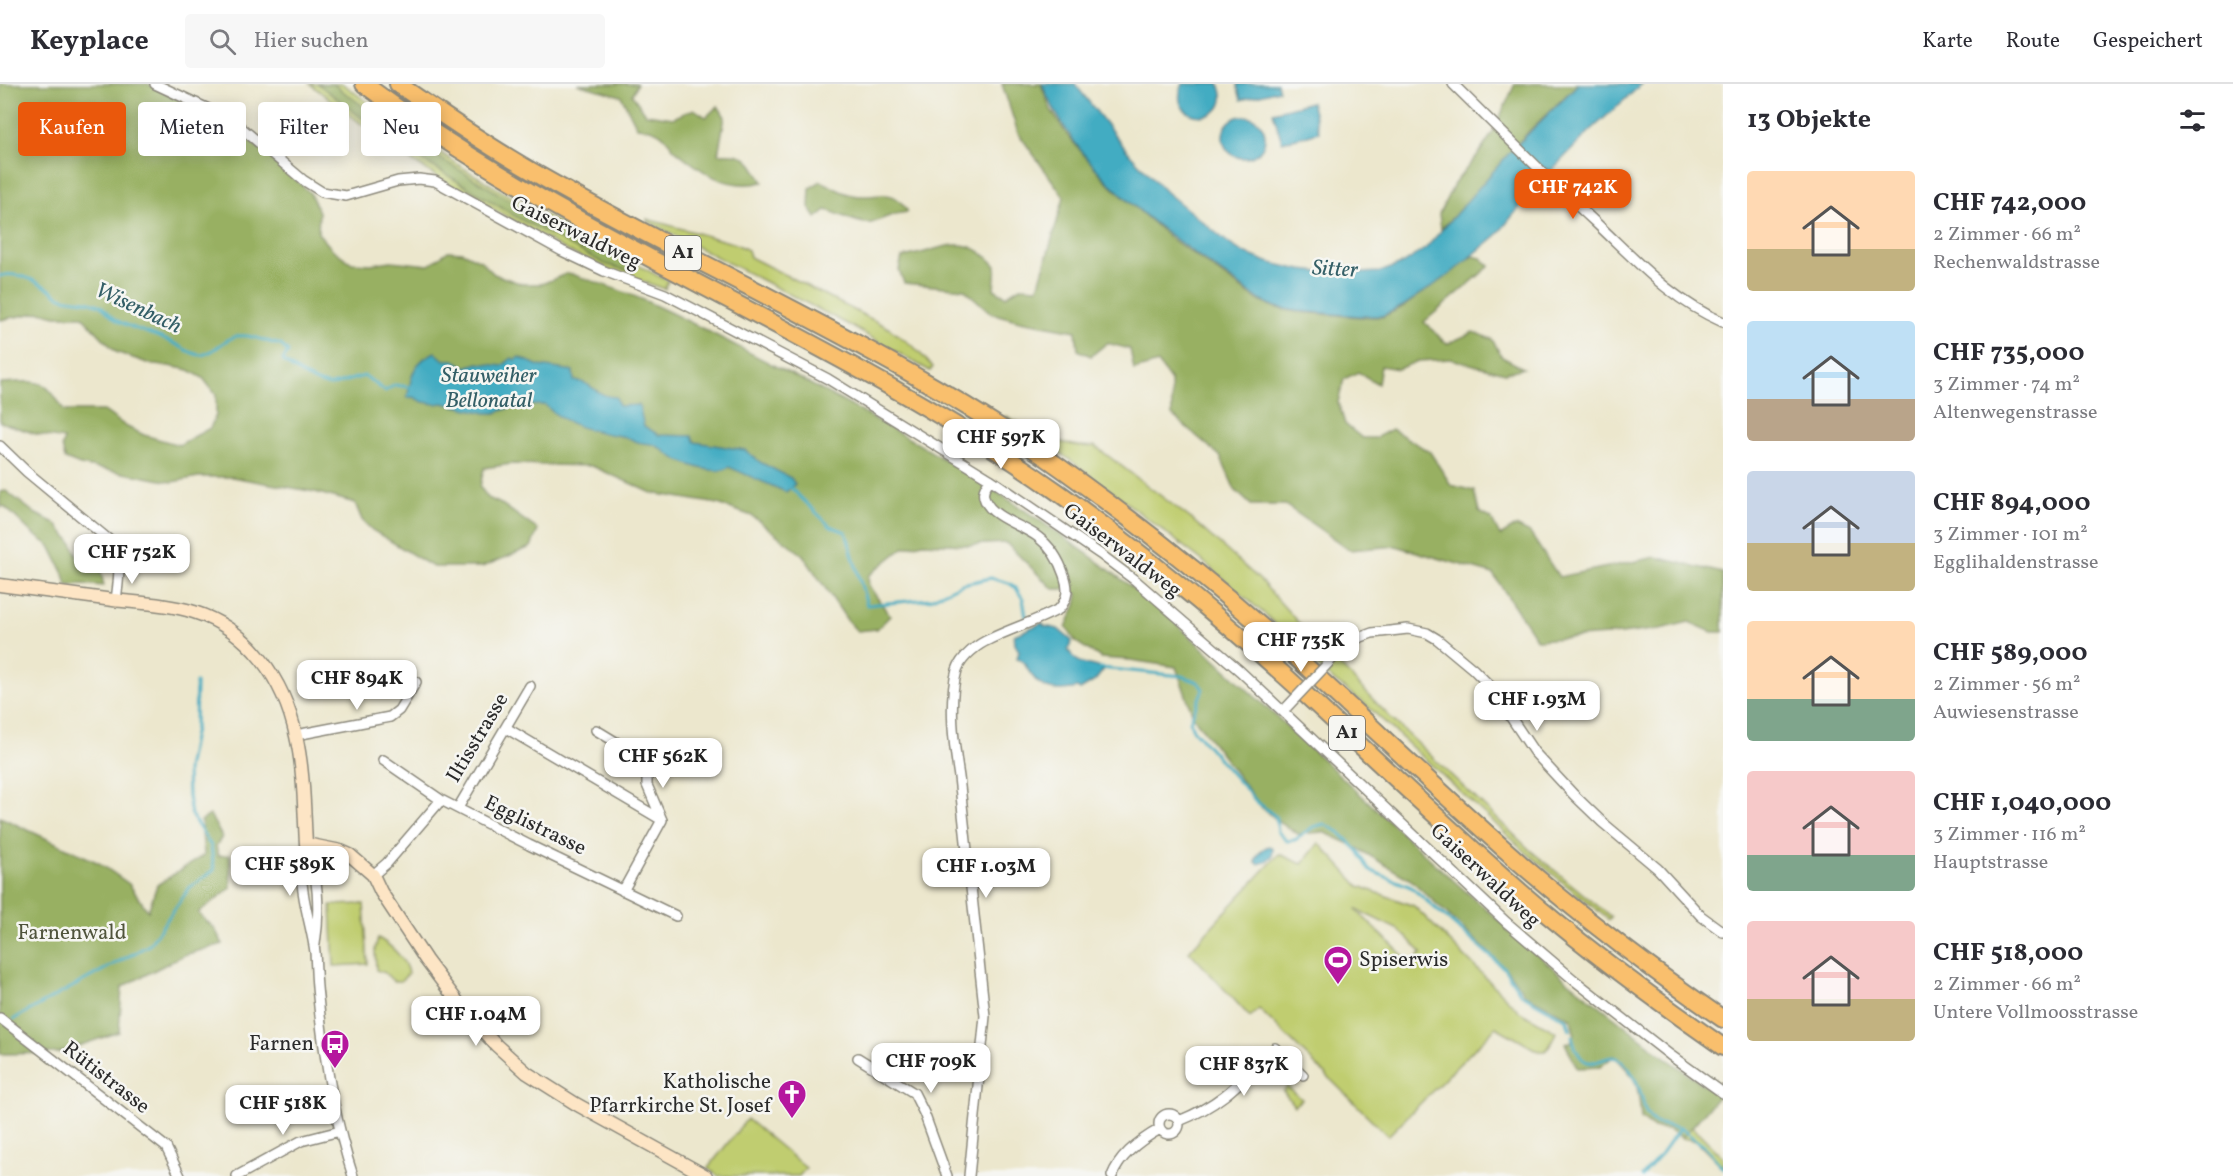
<!DOCTYPE html>
<html lang="de">
<meta charset="utf-8">
<style>
:root{--surface:#fff;--page:#f7f7f7;--text:#2b2b33;--muted:#7c7c81;--line:#e1e1e2;--accent:#ea580c}
body{margin:0;font-family:Vollkorn,serif;background:var(--page);color:var(--text);height:100vh;display:flex;flex-direction:column;font-size:22px;white-space:nowrap}
*{box-sizing:border-box;margin:0}
p{font-size:20px;color:var(--muted)}
.icon{flex:none;width:33px;height:33px;fill:none;stroke:currentColor;stroke-width:2;stroke-linecap:round;stroke-linejoin:round}
.map{position:relative;flex:1;overflow:hidden}
.details{display:flex;flex-direction:column;background:var(--surface);width:510px}
.details>*{flex:none}
.top-card{position:absolute;left:18px;top:18px;width:570px;height:54px;display:flex;gap:12px}
.price{position:absolute;translate:-50% -51px;padding:0 14px;border-radius:12px;background:#fff;color:#222;font-size:20px;line-height:39px;filter:drop-shadow(0 2px 3px #0008)}
.price::after{content:'';position:absolute;left:50%;top:36px;width:18px;height:14px;margin-left:-9px;background:inherit;clip-path:polygon(0 0,100% 0,50% 100%)}
.price.on{background:var(--accent);color:#fff}
ul{padding:0;list-style:none}
li{display:flex;align-items:center;gap:18px;height:150px;padding:0 24px}
li span{display:grid;place-items:center;flex:none;width:168px;height:120px;border-radius:6px;color:#555}
li>.icon{margin-inline-start:auto}
span .icon{width:72px;height:72px;fill:#fffc;stroke-width:1}
li b{font-size:26px}
h2{display:flex;justify-content:space-between;align-items:center;height:72px;padding:0 24px;font-size:26px}
.pill{padding:0 21px;border-radius:6px;background:var(--surface);box-shadow:0 3px 15px #0003;font-size:21px;line-height:54px}
.pill.on{background:var(--accent);color:#fff}
header{display:flex;align-items:center;gap:36px;box-sizing:border-box;height:84px;padding:0 30px;background:var(--surface);border-bottom:2px solid var(--line)}
header strong{font-size:28px}
nav{display:flex;gap:33px;margin-inline-start:auto;font-size:21px}
.search{width:420px;height:54px;background:var(--page);display:flex;align-items:center;gap:15px;box-sizing:border-box;padding:0 21px;border-radius:6px;color:var(--muted);font-size:22px}
main{display:flex;flex:1;min-height:0}
.map>svg:first-child{display:block}
.green{fill:#c0cd6f;stroke:#767c4d;stroke-width:1.5;fill-rule:evenodd}
.forest{fill:#98b062;stroke:#626e46;stroke-width:1.5}
.water{fill:#42acc2;stroke:#366c76;stroke-width:1.5}
.lines{fill:none;stroke-linecap:round;stroke-linejoin:round}
.stream{stroke:#42acc2;stroke-width:3}
.street-casing{stroke:#8c897c;stroke-width:12}
.secondary-casing{stroke:#8c897c;stroke-width:15}
.highway-casing{stroke:#8c897c;stroke-width:20}
.street{stroke:#fff;stroke-width:9}
.secondary{stroke:#fde5c5;stroke-width:12}
.highway{stroke:#f9bf6d;stroke-width:16}
.street-bridge-casing{stroke:#8c897c;stroke-width:12;stroke-linecap:butt}
.street-bridge{stroke:#fff;stroke-width:9}
.labels{text-anchor:middle;dominant-baseline:central;stroke-width:5;stroke-linejoin:round;paint-order:stroke}
.shield{fill:#f6f6f2;stroke:#686867;stroke-width:1.5}
.shield-label{font-size:20px;font-weight:bold;fill:#2b2b2b}
.street-label{font-size:21px;fill:#2b2b2b;stroke:#f6f6f2}
.park-label{font-size:21px;fill:#50543c;stroke:#f6f6f2}
.poi-label{font-size:21px;fill:#2b2b2b;stroke:#f6f6f2;text-anchor:end}
.water-label{font-size:22px;font-style:italic;fill:#345f67;stroke:#f6f6f2}
</style>
<header>
<strong>Keyplace</strong>
<div class="search"><svg class="icon" aria-label="search" viewBox="0 0 24 24"><circle cx="10" cy="10" r="6"/><path d="M15 15l6 6"/></svg>Hier suchen</div>
<nav><a>Karte</a><a>Route</a><a>Gespeichert</a></nav>
</header>
<main>
<div class="map">
<svg width="1723" height="1092" viewBox="0 0 1723 1092">
<rect width="100%" height="100%" fill="#f6f6f2"/>
<filter id="ink" filterUnits="userSpaceOnUse"><feTurbulence type="fractalNoise" baseFrequency=".0167" numOctaves="2"/><feDisplacementMap in="SourceGraphic" scale="12" xChannelSelector="R" yChannelSelector="G"/><feConvolveMatrix kernelMatrix="1 2 1 2 8 2 1 2 1" color-interpolation-filters="sRGB"/></filter>
<filter id="wash" filterUnits="userSpaceOnUse"><feTurbulence type="fractalNoise" baseFrequency=".008" numOctaves="4" result="noise"/><feDisplacementMap in="SourceGraphic" scale="24" xChannelSelector="R" yChannelSelector="G"/><feGaussianBlur stdDeviation="1.35" result="paint"/><feColorMatrix in="noise" values="0 0 0 0 0 0 0 0 0 0 0 0 0 0 0 0 0 1.4 0 .05"/><feComposite in="paint" operator="in"/></filter>
<g filter="url(#wash)">
<rect width="100%" height="100%" fill="#ece7cd"/>
<!-- green -->
<path class="green" d="M 310,0 L 343,0 L 402,44 L 468,87 L 527,122 L 668,197 L 665,205 L 606,185 L 566,166 L 449,100 L 397,68 Z
M 647,135 L 736,160 L 748,166 L 750,173 L 887,243 L 914,263 L 933,283 L 930,287 L 849,241 L 647,137 Z
M 1006,332 C 1032,346 1066,366 1095,362 L 1190,434 L 1260,496 L 1333,577 L 1336,577 L 1390,633 L 1530,766 L 1611,833 L 1609,836 L 1528,770 L 1366,621 L 1327,591 L 1268,533 L 1199,474 L 1069,375 L 1005,333 Z
M 1319,759 L 1359,802 L 1414,822 L 1520,928 L 1556,948 L 1549,963 L 1545,967 L 1538,967 L 1496,943 L 1388,1052 L 1259,925 L 1250,933 L 1189,867 L 1279,770 L 1302,780 ZM 1355,825 L 1399,846 L 1422,869 L 1411,879 Z
M 364,820 L 368,880 L 334,882 L 331,821 Z
M 378,854 C 391,861 406,875 408,890 L 401,897 L 393,897 L 385,889 L 376,886 L 375,865 Z
M 1287,1003 L 1302,1015 L 1294,1022 L 1283,1007 Z
M 747,1035 L 806,1084 L 799,1092 L 718,1092 L 708,1084 Z
M 1692,1042 L 1723,1073 L 1723,1084 L 1696,1057 L 1682,1054 Z"/>
<!-- forest -->
<path class="forest" d="M 0,0 L 148,0 L 200,25 L 238,47 L 277,78 L 310,109 L 319,128 L 318,149 L 332,165 L 352,179 L 371,180 L 391,177 L 429,181 L 448,167 L 462,168 L 481,177 L 494,190 L 522,200 L 542,200 L 568,189 C 592,197 618,205 641,215 C 689,236 736,262 783,286 C 918,355 1050,435 1168,532 L 1445,789 L 1562,892 L 1666,974 L 1719,1012 L 1682,1054 L 1668,1045 L 1654,1044 L 1641,1034 C 1638,1000 1639,996 1614,972 L 1600,983 L 1577,984 L 1565,959 L 1571,958 L 1574,949 L 1571,935 L 1525,910 L 1509,889 L 1484,864 L 1411,796 L 1350,760 L 1323,748 L 1298,750 L 1282,740 L 1262,724 L 1194,634 L 1176,583 L 1130,576 L 1101,574 L 1076,558 L 1066,543 L 1076,521 L 1078,510 L 1065,505 L 1053,505 L 1006,459 L 968,461 L 923,459 L 903,464 L 868,492 L 869,502 L 890,532 L 877,545 L 857,547 L 847,536 L 803,471 L 752,432 L 718,420 L 652,409 L 592,382 L 511,380 L 484,384 L 480,403 L 488,414 L 503,421 L 538,446 L 531,463 L 482,483 L 433,483 L 372,446 L 362,436 L 355,419 L 315,408 L 232,393 L 198,393 L 172,398 L 80,381 L 65,375 L 62,362 L 64,355 L 36,350 L 0,338 L 0,299 C 38,298 44,291 64,327 L 104,327 L 127,343 L 144,351 L 179,361 L 210,344 L 216,331 L 216,311 L 203,294 L 189,286 L 169,282 L 153,281 L 116,268 L 82,232 L 56,232 L 40,228 L 0,236 Z
M 318,0 L 333,0 L 406,54 L 524,125 L 611,171 L 631,185 L 628,187 L 605,180 L 520,135 L 397,61 Z
M 577,0 L 637,0 L 632,11 L 646,30 L 673,34 L 694,25 L 706,33 L 718,22 L 725,33 L 718,70 C 748,68 748,74 763,98 C 726,107 702,88 675,66 C 672,63 669,58 666,55 C 659,46 648,44 637,43 L 621,12 Z
M 1002,0 L 1041,0 L 1051,26 L 1068,52 L 1110,101 L 1169,153 L 1259,217 L 1276,224 L 1296,228 L 1359,233 L 1382,233 L 1403,223 L 1473,172 L 1481,174 L 1490,182 L 1424,238 L 1447,260 L 1473,248 L 1492,255 L 1502,273 L 1523,284 L 1505,289 L 1451,275 L 1418,277 L 1398,285 L 1381,282 L 1378,300 L 1358,288 L 1344,295 L 1338,318 L 1345,340 L 1362,354 L 1375,354 L 1392,345 L 1430,368 L 1451,401 L 1474,407 L 1479,428 L 1491,434 L 1500,452 L 1516,442 L 1530,449 L 1559,493 L 1656,473 L 1723,489 L 1723,548 L 1712,548 L 1689,538 L 1660,545 L 1621,550 L 1537,556 L 1493,490 L 1396,462 L 1350,466 L 1285,421 L 1251,421 L 1235,406 L 1220,372 L 1172,331 L 1171,297 L 1158,279 L 1134,286 L 1130,265 L 1107,259 L 1091,272 L 1078,266 L 1076,247 L 1020,237 L 991,229 L 964,205 L 904,199 L 899,186 L 902,173 C 942,168 962,144 996,182 L 994,205 L 1006,212 L 1020,203 L 1038,204 L 1064,113 L 1018,49 Z
M 1515,0 L 1578,0 L 1529,47 L 1458,128 L 1441,145 L 1439,130 L 1454,100 L 1480,68 L 1492,50 Z
M 821,97 C 831,102 841,109 852,111 C 878,116 892,100 908,128 C 891,129 885,135 871,139 C 859,141 838,129 826,126 L 816,134 L 809,123 L 810,104 Z
M 6,407 L 36,430 L 55,439 L 72,459 L 78,473 L 86,480 L 100,484 L 104,502 L 81,500 L 67,502 L 64,490 L 50,462 L 33,450 L 4,422 L 0,423 L 0,408 Z
M 210,731 L 222,753 L 216,762 L 218,772 L 230,771 L 231,804 L 198,829 L 214,844 L 223,860 L 184,871 L 122,903 L 119,948 L 58,969 L 0,970 L 0,733 L 99,779 L 129,800 L 148,827 L 157,801 L 204,771 L 201,737 Z"/>
<!-- water -->
<path class="water" d="M 1042,0 L 1075,0 L 1128,68 L 1166,108 L 1231,161 L 1242,168 L 1267,178 L 1301,186 L 1340,190 L 1380,188 L 1404,179 L 1426,164 L 1511,67 L 1578,0 L 1642,0 L 1590,47 L 1540,98 L 1497,151 L 1449,191 L 1403,222 L 1382,232 L 1359,232 L 1297,227 L 1276,223 L 1260,216 C 1177,156 1082,99 1042,0 Z
M 1183,0 L 1219,0 C 1238,44 1163,41 1183,0 Z
M 1237,0 L 1277,0 L 1279,6 L 1241,16 Z
M 1311,18 L 1319,48 L 1282,58 L 1273,28 Z
M1223 53a21 21 0 1 1 42 0a21 21 0 1 1-42 0Z
M 435,268 L 444,276 L 454,276 L 466,283 L 478,279 L 502,282 L 512,274 L 515,276 L 519,273 L 539,282 L 573,287 L 574,297 C 593,297 595,313 616,313 L 619,322 L 639,321 L 644,342 L 659,351 L 692,352 L 695,358 L 745,366 L 760,378 L 791,394 L 795,400 L 786,408 L 729,383 C 718,392 692,382 680,377 C 670,373 662,363 652,360 C 647,359 643,360 638,358 C 632,356 627,353 621,352 C 594,348 565,342 545,321 L 514,322 L 495,329 L 486,329 L 443,319 L 435,320 L 423,318 L 413,313 L 407,314 C 412,291 412,279 435,268 Z
M 1042,539 L 1044,542 L 1058,545 L 1072,557 L 1068,566 C 1083,586 1085,577 1104,585 L 1095,597 L 1080,606 L 1077,604 C 1056,608 1043,608 1030,589 C 1026,583 1025,577 1017,575 L 1019,567 L 1015,560 L 1014,551 Z
M 1269,762 L 1273,765 L 1272,772 L 1265,778 L 1258,780 L 1255,777 C 1258,770 1262,764 1269,762 Z"/>
<g class="lines">
<!-- stream -->
<path class="stream" d="M 0,192 C 16,187 34,196 48,204 C 51,206 55,210 59,212 C 70,218 86,214 99,221 C 107,225 111,234 120,238 C 136,246 154,250 171,258 C 181,262 189,270 200,271 C 213,271 224,254 237,252 C 252,250 266,258 281,261 L 288,268 L 283,276 L 285,279 C 295,286 320,303 332,301 C 343,299 353,294 365,292 L 385,307 L 395,301 L 409,303
M 791,404 L 830,442 L 846,448 L 867,521 L 930,515 L 962,500 L 991,494 L 1009,499 L 1016,504 L 1023,515 L 1027,538
M 1100,584 L 1182,592 L 1198,598 L 1203,605 L 1190,637 L 1192,644 L 1256,717 L 1276,733 L 1278,748 L 1287,757 L 1295,756 L 1313,743 L 1324,740 L 1339,748 L 1358,767 L 1369,786 L 1411,803 L 1503,883 L 1521,910 L 1567,936 L 1570,946
M 14,935 L 149,861 L 190,803 L 214,786 L 211,762 L 191,731 L 188,712 L 187,685 L 195,644 L 196,599
M 1572,952 C 1584,1001 1605,965 1619,975 C 1629,981 1638,999 1641,1010 C 1643,1016 1644,1023 1646,1028 C 1648,1032 1652,1036 1655,1039 L 1680,1044 L 1705,1063 L 1723,1084
M 1642,1092 L 1659,1073 L 1680,1044"/>
</g>
</g>
<g filter="url(#ink)">
<g class="lines">
<!-- street casing -->
<g class="street-casing">
<path id="street" d="M 155,0 L 232,36 L 303,96 L 322,108 L 346,112 L 398,97 L 419,95 L 435,97 L 562,167 L 604,187 L 665,210 L 828,295 L 990,395 L 1100,470 L 1136,497 L 1240,587 L 1506,838 L 1574,896 L 1670,971 L 1723,1009
M 1453,0 C 1500,46 1546,93 1594,137 C 1636,176 1669,215 1723,238
M 0,362 L 27,388 L 108,455 C 123,476 119,492 116,516
M 1334,573 L 1356,555 L 1372,549 L 1408,545 L 1427,549 L 1437,555 L 1473,585 L 1490,602 L 1534,668 L 1574,711 L 1602,738 L 1658,785 L 1701,832 L 1723,848
M 506,644 L 662,736
M 596,646 L 647,677 L 647,701 L 662,736
M 296,651 L 390,633 L 399,626 L 416,598
M 383,676 L 441,716 L 529,761 L 676,832
M 458,724 L 530,602
M 306,760 C 294,799 310,831 315,868 C 316,883 316,898 318,913 C 324,974 334,1034 353,1092
M 306,760 C 319,790 320,828 315,860
M 373,791 L 387,779 L 441,716
M 623,807 L 662,736
M 0,934 L 166,1063 L 180,1092
M 858,974 L 914,1009 L 924,1029 L 947,1092
M1159 1040a10 10 0 1 1 20 0a10 10 0 1 1-20 0Z
M 1179,1037 C 1224,1019 1241,997 1275,964 L 1303,991
M 237,1092 L 301,1057 L 340,1047
M 969,1092 L 985,932 L 959,693 C 954,661 948,619 957,586 C 961,573 978,560 990,555 C 1012,544 1037,537 1059,525 C 1068,515 1069,505 1064,491 C 1059,476 1051,463 1038,453 C 1024,442 992,434 985,416 C 981,408 986,402 990,395
M 1112,1092 C 1120,1071 1142,1055 1160,1045"/>
</g>
<!-- secondary casing -->
<g class="secondary-casing">
<path id="secondary" d="M 0,501 C 38,506 75,511 113,516 C 140,519 168,520 194,528 C 250,546 284,596 296,652 C 304,687 304,724 306,760 L 341,767 L 350,771 L 373,791 L 381,808 L 426,876 L 466,929 L 496,961 L 527,989 L 576,1020 L 706,1092"/>
</g>
<!-- highway casing -->
<g class="highway-casing">
<path id="highway" d="M 364,0 C 581,161 839,252 1059,409 C 1150,474 1236,546 1318,622 C 1386,685 1453,749 1523,810 C 1586,865 1654,915 1723,963
M 398,0 C 445,33 492,65 542,93 C 720,194 911,274 1076,395 C 1153,451 1228,511 1299,576 C 1375,645 1450,718 1528,786 C 1590,839 1656,889 1723,935"/>
</g>
<!-- street -->
<use href="#street" class="street"/>
<!-- secondary -->
<use href="#secondary" class="secondary"/>
<!-- highway -->
<use href="#highway" class="highway"/>
<!-- street-bridge casing -->
<g class="street-bridge-casing">
<path id="street-bridge" d="M 1287,623 L 1334,573"/>
</g>
<!-- street-bridge -->
<use href="#street-bridge" class="street-bridge"/>
</g>
</g>
<!-- icons -->
<defs>
<g id="stadium-pin" transform="scale(1.5)"><path d="M0 17L-7.5 6A9.5 9.5 0 1 1 7.5 6Z" fill="#b5179e" stroke="#f6f6f2"/><path d="M0-5a6.5 5 0 1 0 0 10a6.5 5 0 1 0 0-10ZM-3.5-1.8h7v3.6h-7Z" fill="#fff"/></g>
<g id="bus-pin" transform="scale(1.5)"><path d="M0 17L-7.5 6A9.5 9.5 0 1 1 7.5 6Z" fill="#b5179e" stroke="#f6f6f2"/><path d="M-5-6H5V4H4V6H2V4H-2V6H-4V4H-5ZM-3.5-4V0h7V-4ZM-3.5 1.2v1.5H-2V1.2ZM2 1.2v1.5H3.5V1.2Z" fill="#fff"/></g>
<g id="church-pin" transform="scale(1.5)"><path d="M0 17L-7.5 6A9.5 9.5 0 1 1 7.5 6Z" fill="#b5179e" stroke="#f6f6f2"/><path d="M-1.2-6h2.4v3.5h3.3v2.4h-3.3V6h-2.4V-.1h-3.3v-2.4h3.3Z" fill="#fff"/></g>
</defs>
<g fill-rule="evenodd">
<use href="#stadium-pin" x="1338" y="876"/>
<use href="#bus-pin" x="335" y="960"/>
<use href="#church-pin" x="792" y="1010"/>
</g>
<g class="labels">
<!-- shield labels -->
<g class="shield">
<rect x="665" y="152" width="36" height="34" rx="4.5"/>
<rect x="1329" y="632" width="36" height="34" rx="4.5"/>
</g>
<g class="shield-label">
<text x="683" y="169">A1</text>
<text x="1347" y="649">A1</text>
</g>
<!-- street labels -->
<g class="street-label">
<text transform="translate(576 149) rotate(26)">Gaiserwaldweg</text>
<text transform="translate(1122 467) rotate(37)">Gaiserwaldweg</text>
<text transform="translate(478 654) rotate(-59)">Iltisstrasse</text>
<text transform="translate(535 742) rotate(26)">Egglistrasse</text>
<text transform="translate(1485 792) rotate(43)">Gaiserwaldweg</text>
<text transform="translate(106 994) rotate(38)">Rütistrasse</text>
</g>
<!-- park labels -->
<g class="park-label">
<text x="72" y="849">Farnenwald</text>
</g>
<!-- poi labels -->
<g class="poi-label">
<text x="1359" y="876" text-anchor="start">Spiserwis</text>
<text x="314" y="960">Farnen</text>
<text x="771" y="998">Katholische<tspan x="771" dy="24">Pfarrkirche St. Josef</tspan></text>
</g>
<!-- water labels -->
<g class="water-label">
<text transform="translate(1335 186) rotate(3)">Sitter</text>
<text transform="translate(138 225) rotate(25)">Wisenbach</text>
<text x="489" y="292">Stauweiher<tspan x="489" dy="25">Bellonatal</tspan></text>
</g>
</g>
</svg>
<b class="price on" style="left:1573px;top:136px">CHF 742K</b>
<b class="price" style="left:1001px;top:386px">CHF 597K</b>
<b class="price" style="left:132px;top:501px">CHF 752K</b>
<b class="price" style="left:1301px;top:589px">CHF 735K</b>
<b class="price" style="left:357px;top:627px">CHF 894K</b>
<b class="price" style="left:1537px;top:648px">CHF 1.93M</b>
<b class="price" style="left:663px;top:705px">CHF 562K</b>
<b class="price" style="left:290px;top:813px">CHF 589K</b>
<b class="price" style="left:986px;top:815px">CHF 1.03M</b>
<b class="price" style="left:476px;top:963px">CHF 1.04M</b>
<b class="price" style="left:931px;top:1010px">CHF 709K</b>
<b class="price" style="left:1244px;top:1013px">CHF 837K</b>
<b class="price" style="left:283px;top:1052px">CHF 518K</b>
<div class="top-card">
<a class="pill on">Kaufen</a>
<a class="pill">Mieten</a>
<a class="pill">Filter</a>
<a class="pill">Neu</a>
</div>
</div>
<section class="details">
<h2>13 Objekte<svg class="icon" aria-label="filters" viewBox="0 0 24 24"><path d="M4 7h16M4 17h16"/><circle cx="9" cy="7" r="2"/><circle cx="15" cy="17" r="2"/></svg></h2>
<ul>
<li><span style="background:linear-gradient(#ffd9b3 65%,#c2b280 0)"><svg class="icon" aria-label="home" viewBox="0 0 24 24"><path d="M3 11l9-7 9 7M6 9v11h12V9"/></svg></span><div><b>CHF 742,000</b><p>2 Zimmer · 66 m²</p><p>Rechenwaldstrasse</p></div></li>
<li><span style="background:linear-gradient(#bfe0f5 65%,#b9a48a 0)"><svg class="icon" aria-label="home" viewBox="0 0 24 24"><path d="M3 11l9-7 9 7M6 9v11h12V9"/></svg></span><div><b>CHF 735,000</b><p>3 Zimmer · 74 m²</p><p>Altenwegenstrasse</p></div></li>
<li><span style="background:linear-gradient(#c9d6e8 60%,#c2b280 0)"><svg class="icon" aria-label="home" viewBox="0 0 24 24"><path d="M3 11l9-7 9 7M6 9v11h12V9"/></svg></span><div><b>CHF 894,000</b><p>3 Zimmer · 101 m²</p><p>Egglihaldenstrasse</p></div></li>
<li><span style="background:linear-gradient(#ffd9b3 65%,#7fa58c 0)"><svg class="icon" aria-label="home" viewBox="0 0 24 24"><path d="M3 11l9-7 9 7M6 9v11h12V9"/></svg></span><div><b>CHF 589,000</b><p>2 Zimmer · 56 m²</p><p>Auwiesenstrasse</p></div></li>
<li><span style="background:linear-gradient(#f6c9c9 70%,#7fa58c 0)"><svg class="icon" aria-label="home" viewBox="0 0 24 24"><path d="M3 11l9-7 9 7M6 9v11h12V9"/></svg></span><div><b>CHF 1,040,000</b><p>3 Zimmer · 116 m²</p><p>Hauptstrasse</p></div></li>
<li><span style="background:linear-gradient(#f6c9c9 65%,#c2b280 0)"><svg class="icon" aria-label="home" viewBox="0 0 24 24"><path d="M3 11l9-7 9 7M6 9v11h12V9"/></svg></span><div><b>CHF 518,000</b><p>2 Zimmer · 66 m²</p><p>Untere Vollmoosstrasse</p></div></li>
</ul>
</section>
</main>
